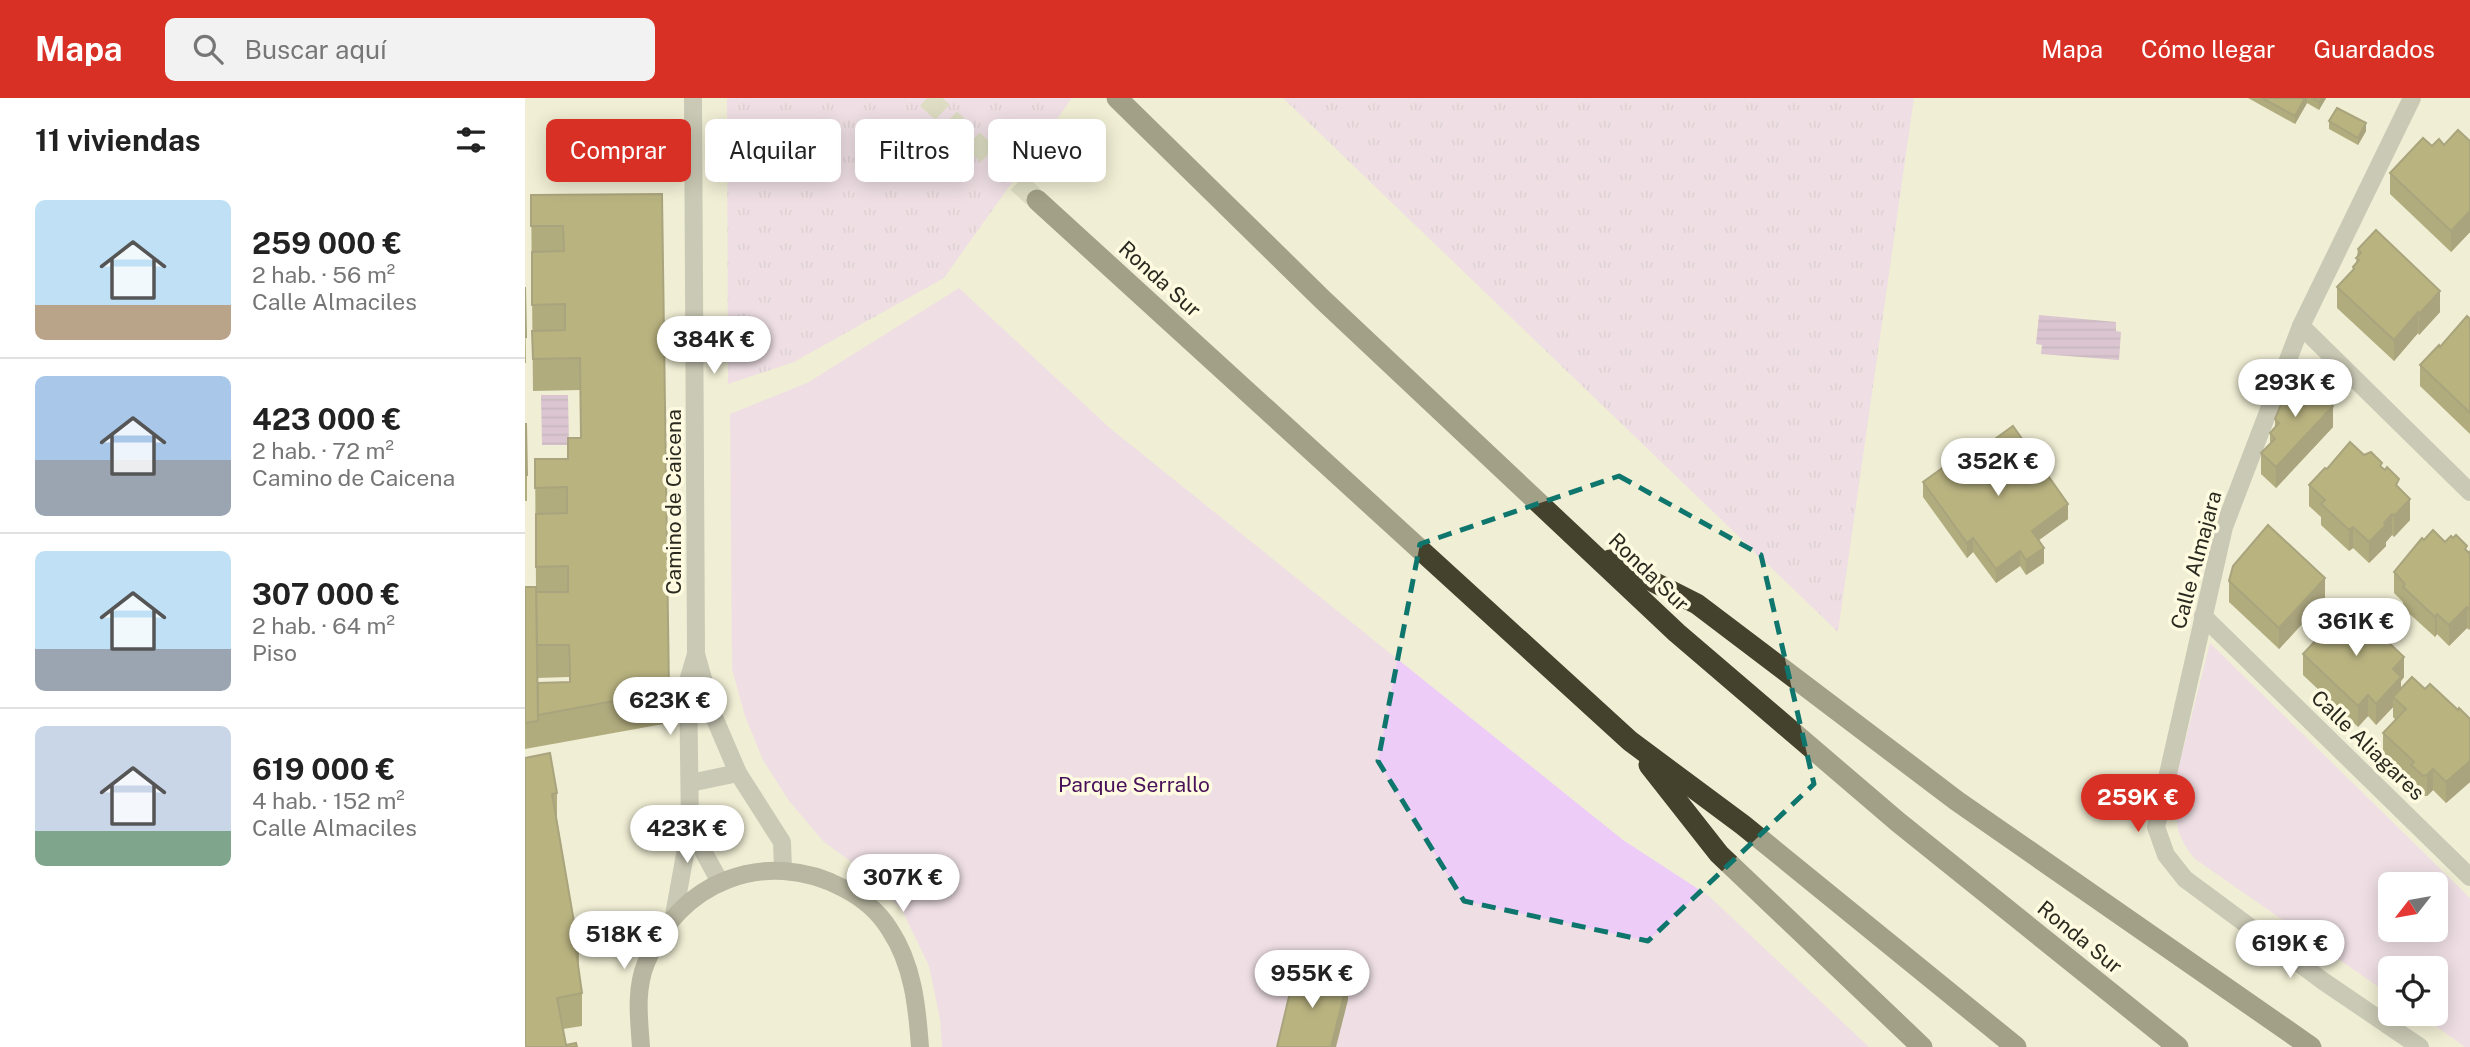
<!DOCTYPE html>
<html lang="es">
<meta charset="utf-8">
<style>
body{margin:0;font-family:"Public Sans",sans-serif;background:#f2f2f2;color:#222;height:100vh;display:flex;flex-direction:column;font-size:26px;white-space:nowrap}
*{box-sizing:border-box;margin:0}
p{font-size:23px;color:#767676}
.icon{flex:none;width:38px;height:38px;fill:none;stroke:currentColor;stroke-width:2;stroke-linecap:round;stroke-linejoin:round}
.map{position:relative;flex:1;overflow:hidden}
.side{display:flex;flex-direction:column;background:#fff;width:525px}
.side>*{flex:none}
.banner{position:absolute;left:21px;top:21px;width:665px;height:63px;display:flex;gap:14px}
.needle{width:46px;rotate:239deg}
.buttons{position:absolute;left:1853px;top:774px;display:grid;gap:14px}
.buttons a{display:grid;place-items:center;width:70px;height:70px;border-radius:10px;background:#fff;box-shadow:0 4px 18px #0003;font-size:35px}
.price{position:absolute;translate:-50% -60px;padding:0 16px;border-radius:24px;background:#fff;color:#222;font-size:23px;line-height:46px;filter:drop-shadow(0 2px 4px #0008)}
.price::after{content:'';position:absolute;left:50%;top:42px;width:21px;height:16px;margin-left:-10px;background:inherit;clip-path:polygon(0 0,100% 0,50% 100%)}
.price.selected{background:#d93025;color:#fff}
ul{padding:0;list-style:none}
li{display:flex;align-items:center;gap:21px;height:175px;padding:0 35px}
li+li{border-top:2px solid #e0e0e0}
li span{display:grid;place-items:center;flex:none;width:196px;height:140px;border-radius:10px;color:#555}
li>.icon{margin-inline-start:auto}
span .icon{width:84px;height:84px;fill:#fffc;stroke-width:1}
li b{font-size:30px}
h2{display:flex;justify-content:space-between;align-items:center;height:84px;padding:0 35px;font-size:30px}
.chip{padding:0 24px;border-radius:10px;background:#fff;box-shadow:0 4px 18px #0003;font-size:24px;line-height:63px}
.chip.selected{background:#d93025;color:#fff}
header{display:flex;align-items:center;gap:42px;box-sizing:border-box;height:98px;padding:0 35px;background:#d93025;color:#fff}
header strong{font-size:33px}
nav{display:flex;gap:38px;margin-inline-start:auto;font-size:24px}
.search{width:490px;height:63px;background:#f2f2f2;display:flex;align-items:center;gap:18px;box-sizing:border-box;padding:0 24px;border-radius:10px;color:#767676;font-size:26px}
main{display:flex;flex:1;min-height:0}
.map>svg:first-child{display:block}
</style>
<header>
<strong>Mapa</strong>
<div class="search"><svg class="icon" aria-label="search" viewBox="0 0 24 24"><circle cx="10" cy="10" r="6"/><path d="M15 15l6 6"/></svg>Buscar aquí</div>
<nav><a>Mapa</a><a>Cómo llegar</a><a>Guardados</a></nav>
</header>
<main>
<section class="side">
<h2>11 viviendas<svg class="icon" aria-label="filters" viewBox="0 0 24 24"><path d="M4 7h16M4 17h16"/><circle cx="9" cy="7" r="2"/><circle cx="15" cy="17" r="2"/></svg></h2>
<ul>
<li><span style="background:linear-gradient(#bfe0f5 75%,#b9a48a 0)"><svg class="icon" aria-label="home" viewBox="0 0 24 24"><path d="M3 11l9-7 9 7M6 9v11h12V9"/></svg></span><div><b>259 000 €</b><p>2 hab. · 56 m²</p><p>Calle Almaciles</p></div></li>
<li><span style="background:linear-gradient(#a9c7e8 60%,#9aa5b1 0)"><svg class="icon" aria-label="home" viewBox="0 0 24 24"><path d="M3 11l9-7 9 7M6 9v11h12V9"/></svg></span><div><b>423 000 €</b><p>2 hab. · 72 m²</p><p>Camino de Caicena</p></div></li>
<li><span style="background:linear-gradient(#bfe0f5 70%,#9aa5b1 0)"><svg class="icon" aria-label="home" viewBox="0 0 24 24"><path d="M3 11l9-7 9 7M6 9v11h12V9"/></svg></span><div><b>307 000 €</b><p>2 hab. · 64 m²</p><p>Piso</p></div></li>
<li><span style="background:linear-gradient(#c9d6e8 75%,#7fa58c 0)"><svg class="icon" aria-label="home" viewBox="0 0 24 24"><path d="M3 11l9-7 9 7M6 9v11h12V9"/></svg></span><div><b>619 000 €</b><p>4 hab. · 152 m²</p><p>Calle Almaciles</p></div></li>
</ul>
</section>
<div class="map">
<svg width="1945" height="949" viewBox="0 0 1945 949">
<defs>
<pattern id="grass-tufts" width="24" height="20" patternUnits="userSpaceOnUse" patternTransform="scale(1.75)"><rect width="24" height="20" fill="#edcdf8"/><path d="M3 7l-1-3M5 7V3M7 7l1-3M15 17l-1-3M17 17v-4M19 17l1-3" fill="none" stroke="#cbb0d4"/></pattern>
<pattern id="water-rules" width="6" height="5" patternUnits="userSpaceOnUse" patternTransform="scale(1.75)"><rect width="6" height="5" fill="#bf92ce"/><path d="M0 2.5h6" fill="none" stroke="#9b77a7"/></pattern>
</defs>
<rect width="100%" height="100%" fill="#f0eed4"/>
<g fill="url(#grass-tufts)">
<polygon points="202,0 547,0 419,180 269,264 203,286"/>
<polygon points="758,0 1389,0 1313,534"/>
</g>
<g fill="#edcdf8" fill-rule="evenodd">
<polygon points="434,190 586,331 1098,742 1184,798 1344,949 417,949 415,921 404,868 377,812 340,774 299,744 264,703 238,662 220,618 207,571 205,316 282,285"/>
<path d="M1685,545L1945,800V949H1940L1892,915H1911V870H1866L1865,897L1670,761C1654,741 1650,731 1652,705L1646,699ZM1866,786H1911V831H1866Z"/>
</g>
<g fill="url(#water-rules)">
<polygon points="1514,217 1591,224 1591,233 1596,234 1594,262 1516,256 1517,247 1511,246"/>
<polygon points="16,297 43,297 44,347 17,347"/>
</g>
<g fill="none" stroke-linecap="round" stroke-linejoin="round">
<polyline stroke="#c8c7b0" stroke-width="21" stroke-dasharray="21 10" stroke-linecap="butt" points="402,0 512,102"/>
<polyline stroke="#9c9b90" stroke-width="18" points="1776,228 1945,394"/>
<g stroke="#9c9b90" stroke-width="18">
<polyline points="1887,0 1776,228 1699,429 1631,729 1641,757 1660,781 1798,883 1895,949"/>
<polyline points="1678,518 1945,779"/>
</g>
<g stroke="#9c9b90" stroke-width="18">
<polyline points="168,0 171,556 189,619 213,675 257,744 258,772"/>
<polyline points="165,685 213,675"/>
<polyline points="165,729 195,784"/>
<polyline points="149,817 165,729 163,583 171,556"/>
</g>
<path stroke="#757464" stroke-width="18" d="M116,949C114,921 110,892 121,865C153,784 240,749 318,790C336,799 354,814 365,832C388,867 392,908 395,949"/>
<g stroke="#44412c" stroke-width="21">
<polyline points="592,0 798,202 1152,535 1373,724 1653,949"/>
<polyline points="512,102 1105,643 1218,727 1491,949"/>
<polyline points="1085,462 1172,506 1432,703 1786,949"/>
<polyline points="1124,667 1194,756 1397,949"/>
</g>
</g>
<g fill="#655c18" fill-rule="evenodd">
<polygon points="1723,0 1801,0 1794,12 1782,5 1770,26"/>
<polygon points="1804,23 1841,33 1833,47 1804,31"/>
<polygon points="1945,43 1945,134 1926,154 1865,96 1865,75 1907,48"/>
<path d="M137,96L144,625L0,651V489H11L10,361H43L56,340L55,292L8,293L6,97ZM44,579L45,584L13,617L12,580Z"/>
<polygon points="1833,151 1915,214 1894,237 1893,235 1869,263 1812,210 1812,189 1828,173 1828,169 1831,165"/>
<polygon points="0,189 1,265 0,265"/>
<polygon points="1945,221 1945,336 1895,288 1895,267"/>
<polygon points="1750,321 1808,329 1751,390 1736,376 1736,355 1745,347 1745,335 1750,329"/>
<polygon points="0,326 2,377 2,403 0,403"/>
<polygon points="1839,357 1857,370 1874,390 1885,422 1869,439 1867,437 1861,444 1861,448 1844,465 1828,450 1824,453 1796,427 1796,419 1784,408 1784,387 1802,371"/>
<polygon points="1434,367 1543,421 1514,442 1519,465 1501,477 1495,468 1471,485 1448,454 1442,460 1398,399 1398,384"/>
<polygon points="1899,442 1920,444 1944,455 1945,453 1945,530 1944,532 1942,530 1924,548 1912,536 1910,539 1878,510 1878,504 1869,495 1869,474"/>
<polygon points="1704,483 1800,501 1754,551 1704,504"/>
<polygon points="1778,556 1879,579 1876,583 1876,590 1900,591 1945,621 1945,684 1921,705 1908,692 1902,698 1898,698 1886,687 1886,681 1858,656 1858,635 1871,622 1868,619 1868,609 1851,627 1843,618 1833,629 1778,577"/>
<polygon points="0,660 32,695 32,721 54,853 54,872 57,895 57,928 38,931 41,947 0,949"/>
</g>
<g fill="#524b14">
<polygon points="1780,0 1782,0 1782,5 1770,26 1770,18"/>
<polygon points="1796,0 1801,0 1794,12 1794,4"/>
<polygon points="1841,25 1841,33 1833,47 1833,40"/>
<polygon points="1945,113 1945,134 1926,154 1926,133"/>
<polygon points="1915,193 1915,214 1894,237 1894,216"/>
<polygon points="1893,214 1893,235 1869,263 1869,242"/>
<polygon points="1808,308 1808,329 1751,390 1751,369"/>
<polygon points="1885,401 1885,422 1869,439 1869,418"/>
<polygon points="1543,406 1543,421 1507,447 1507,433"/>
<polygon points="1867,416 1867,437 1861,444 1861,448 1844,465 1844,444"/>
<polygon points="1828,429 1828,450 1824,453 1824,432"/>
<polygon points="1448,440 1448,454 1442,460 1442,445"/>
<polygon points="1519,450 1519,465 1501,477 1501,462"/>
<polygon points="1495,453 1495,468 1471,485 1471,471"/>
<polygon points="1800,480 1800,501 1754,551 1754,530"/>
<polygon points="1942,509 1942,530 1924,548 1924,527"/>
<polygon points="1945,509 1945,530 1944,532 1944,511"/>
<polygon points="1912,516 1912,536 1910,539 1910,519"/>
<polygon points="1879,559 1879,579 1876,583 1876,600 1868,599 1868,609 1851,627 1851,606 1868,571"/>
<polygon points="1843,597 1843,618 1833,629 1833,608"/>
<polygon points="1945,659 1945,684 1921,705 1921,684"/>
<polygon points="1908,671 1908,692 1902,698 1902,677"/>
<polygon points="823,881 823,902 811,949 806,949"/>
</g>
<g fill="#756b1c" stroke="#524b14" stroke-width="2">
<polygon points="1737,0 1780,0 1770,18"/>
<polygon points="1787,0 1796,0 1794,4"/>
<polygon points="1812,10 1841,25 1833,40 1804,23"/>
<polygon points="1933,32 1945,43 1945,113 1926,133 1865,75 1898,40 1907,48 1914,41 1919,47"/>
<polygon points="137,96 144,593 13,617 13,585 45,584 45,571 44,547 12,547 11,494 43,494 43,468 11,469 11,416 42,415 42,389 10,390 10,361 43,361 43,340 56,340 55,260 8,261 7,233 40,232 40,206 7,207 7,154 39,153 39,151 38,128 6,128 6,97"/>
<polygon points="1851,132 1915,193 1894,216 1893,214 1869,242 1812,189 1829,171 1828,169 1834,162 1831,160 1836,155 1833,151"/>
<polygon points="0,189 1,239 0,239"/>
<polygon points="1942,218 1945,221 1945,315 1895,267 1914,247 1915,249"/>
<polygon points="1769,275 1795,300 1797,298 1808,308 1751,369 1736,355 1750,341 1745,335 1754,325 1750,321"/>
<polygon points="0,326 1,326 2,377 0,377"/>
<polygon points="1488,328 1543,406 1507,433 1519,450 1501,462 1495,453 1471,471 1448,440 1442,445 1398,384 1430,361 1434,367"/>
<polygon points="1825,344 1839,357 1846,354 1857,365 1855,368 1860,372 1862,369 1874,381 1871,387 1885,401 1869,418 1867,416 1859,425 1861,427 1844,444 1828,429 1824,432 1796,406 1800,402 1784,387 1800,370 1802,371"/>
<polygon points="1743,427 1800,480 1754,530 1704,483 1708,468"/>
<polygon points="1908,432 1920,444 1926,438 1928,440 1931,437 1942,448 1940,451 1944,455 1945,453 1945,509 1944,511 1942,509 1924,527 1912,516 1910,519 1878,489 1880,486 1869,474 1897,440 1899,442"/>
<polygon points="0,489 11,489 13,623 0,625"/>
<polygon points="1824,507 1879,559 1868,571 1876,579 1851,606 1843,597 1833,608 1778,556"/>
<polygon points="1887,579 1900,591 1905,586 1933,612 1934,610 1945,621 1945,663 1921,684 1908,671 1902,677 1898,678 1886,667 1889,664 1886,661 1858,635 1881,611 1868,599"/>
<polygon points="25,655 32,695 27,696 54,853 51,853 57,895 32,900 41,947 51,945 52,949 0,949 0,660"/>
<polygon points="771,869 823,881 806,949 752,949"/>
</g>
<path d="M0 0H1945V949H0ZM1094,378L1236,457L1289,686L1123,843L939,803L853,663L895,446Z" fill="#f0eed4" fill-opacity=".55" fill-rule="evenodd"/>
<path fill="none" stroke="#0f766e" stroke-width="5" stroke-dasharray="14 9" stroke-linejoin="round" d="M1094,378L1236,457L1289,686L1123,843L939,803L853,663L895,446Z"/>
<g text-anchor="middle" dominant-baseline="central" stroke-width="7" stroke-linejoin="round" paint-order="stroke">
<g font-size="21" fill="#2a291f" stroke="#fefbe1">
<text transform="translate(635 181) rotate(42)">Ronda Sur</text>
<text transform="translate(148 404) rotate(-90)">Camino de Caicena</text>
<text transform="translate(1671 462) rotate(-75)">Calle Almajara</text>
<text transform="translate(1124 474) rotate(44)">Ronda Sur</text>
<text transform="translate(1843 647) rotate(44)">Calle Aliagares</text>
<text transform="translate(1555 839) rotate(39)">Ronda Sur</text>
</g>
<g font-size="21" fill="#491159" stroke="#fefbe1">
<text x="609" y="686">Parque Serrallo</text>
</g>
</g>
</svg>
<div class="buttons">
<a><svg class="needle" viewBox="-14 -14 28 28"><path d="M0-13l5 13h-10z" fill="#e53935"/><path d="M0 13l5-13h-10z" fill="#767676"/></svg></a>
<a><svg class="icon" aria-label="locate" viewBox="0 0 24 24"><circle cx="12" cy="12" r="6"/><path d="M12 2v4M12 18v4M2 12h4M18 12h4"/></svg></a>
</div>
<b class="price" style="left:189px;top:278px">384K €</b>
<b class="price" style="left:1770px;top:321px">293K €</b>
<b class="price" style="left:1473px;top:400px">352K €</b>
<b class="price" style="left:1831px;top:560px">361K €</b>
<b class="price" style="left:145px;top:639px">623K €</b>
<b class="price selected" style="left:1613px;top:736px">259K €</b>
<b class="price" style="left:162px;top:767px">423K €</b>
<b class="price" style="left:378px;top:816px">307K €</b>
<b class="price" style="left:99px;top:873px">518K €</b>
<b class="price" style="left:1765px;top:882px">619K €</b>
<b class="price" style="left:787px;top:912px">955K €</b>
<div class="banner">
<a class="chip selected">Comprar</a>
<a class="chip">Alquilar</a>
<a class="chip">Filtros</a>
<a class="chip">Nuevo</a>
</div>
</div>
</main>
